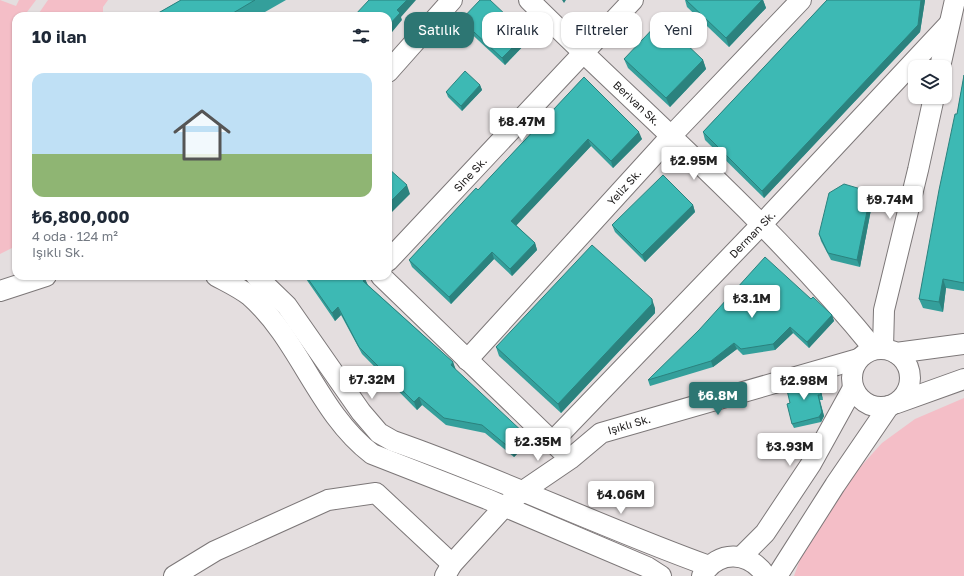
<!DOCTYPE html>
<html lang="tr">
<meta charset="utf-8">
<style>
body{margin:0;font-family:"Golos Text",sans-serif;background:#f2f2f3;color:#1f2937;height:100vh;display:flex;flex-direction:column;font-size:15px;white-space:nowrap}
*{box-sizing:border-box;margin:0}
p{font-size:13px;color:#747a83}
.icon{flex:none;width:22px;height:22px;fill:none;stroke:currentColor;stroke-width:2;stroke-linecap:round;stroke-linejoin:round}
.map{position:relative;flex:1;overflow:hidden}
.panel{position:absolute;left:12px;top:12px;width:380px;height:268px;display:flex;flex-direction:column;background:#fff;border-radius:12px;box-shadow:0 1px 3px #0004}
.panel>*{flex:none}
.top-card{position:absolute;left:404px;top:12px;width:380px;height:36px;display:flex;gap:8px}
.tools{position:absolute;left:908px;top:60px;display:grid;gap:8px}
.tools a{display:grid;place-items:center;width:44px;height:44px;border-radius:8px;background:#fff;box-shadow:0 1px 3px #0004;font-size:20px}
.price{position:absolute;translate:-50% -34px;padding:0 9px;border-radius:4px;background:#fff;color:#222;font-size:13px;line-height:26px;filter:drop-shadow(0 1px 2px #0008)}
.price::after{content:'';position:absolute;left:50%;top:24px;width:12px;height:9px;margin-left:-6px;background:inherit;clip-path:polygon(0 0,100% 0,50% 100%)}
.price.on{background:#2d7673;color:#fff}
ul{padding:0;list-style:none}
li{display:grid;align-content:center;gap:8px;height:212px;padding:0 20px}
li+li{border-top:1px solid #e0e1e3}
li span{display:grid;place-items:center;height:124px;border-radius:12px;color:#555}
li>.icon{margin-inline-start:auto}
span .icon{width:72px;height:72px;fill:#fffc;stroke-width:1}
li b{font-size:17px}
h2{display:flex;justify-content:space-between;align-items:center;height:48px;padding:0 20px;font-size:17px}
.chip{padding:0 14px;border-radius:12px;background:#fff;box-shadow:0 1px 3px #0004;font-size:14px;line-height:36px}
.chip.on{background:#2d7673;color:#fff}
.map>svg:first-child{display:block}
</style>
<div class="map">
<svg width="964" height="576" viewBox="0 0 964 576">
<rect width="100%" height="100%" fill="#e4dedf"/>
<g fill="#f4bec7">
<polygon points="0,0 16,6 19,0 36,0 24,16 16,16 16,246 0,254"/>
<polygon points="48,0 108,0 103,7 103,16 37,16"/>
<polygon points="964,398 964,576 794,576 808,537 833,497 882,443 915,419"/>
</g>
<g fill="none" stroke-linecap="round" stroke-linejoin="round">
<g stroke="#7c7778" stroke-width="22">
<g id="minor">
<path d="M529,0C645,115 771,222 874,349"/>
<polyline points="940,67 955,0"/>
<polyline points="388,72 452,0"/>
<polyline points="388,261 633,0"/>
<path d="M216,276C227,282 240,288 250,296C300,340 318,413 372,454L487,499L647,567L661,576"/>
<path d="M256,276L287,306L361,412L379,433L393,441C500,478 603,528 709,566"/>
<polyline points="381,276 561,450"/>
<polyline points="0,291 46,276"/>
<polyline points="883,348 884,310 918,170 934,97"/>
<circle cx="881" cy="378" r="29"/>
<polyline points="896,353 964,344"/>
<polyline points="467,360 672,135 801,0"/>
<polyline points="897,403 964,379"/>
<polyline points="552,442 761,225 949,24"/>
<polyline points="741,557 765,533 811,464 853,388"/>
<polyline points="174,576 215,551 328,500 376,493 452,564"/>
<polyline points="445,576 452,564 504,507 523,491 570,459 601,433 858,359"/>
<path d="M702,576C718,549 749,551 766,576"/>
<polyline points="777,576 835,485 889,406"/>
</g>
</g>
<use href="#minor" stroke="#fff" stroke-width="20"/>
</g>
<g fill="#349f9b">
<polygon points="181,0 286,0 258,16 153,16"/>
<polygon points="685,0 763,0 766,8 729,47 687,7"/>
<polygon points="827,0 925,0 920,32 764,198 705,140 703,132"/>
<polygon points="461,20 528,41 505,65 464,27"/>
<polygon points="624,59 703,60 706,69 670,107 628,68"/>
<polygon points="964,75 964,291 946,288 943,312 923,308 919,299 957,114"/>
<polygon points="584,77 642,139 613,168 591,146 516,225 535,243 537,250 512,276 494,259 451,304 412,267 409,260 478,190"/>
<polygon points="480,85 482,90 462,111 448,97 446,92"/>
<polygon points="873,199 860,267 831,260 821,241 819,234"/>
<polygon points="693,205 695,212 645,262 615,232 612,225"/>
<polygon points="304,276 362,276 365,279 368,285 453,362 455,369 529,442 514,457 485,433 446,425 422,405 417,410 362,354 341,315 335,321"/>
<polygon points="811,299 832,315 834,321 809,348 793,333 775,350 743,355 737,349 713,367 650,386 648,380"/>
<polygon points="655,308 655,313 561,413 499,356 496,347"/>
<polygon points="819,382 823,400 820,400 824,416 821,422 794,428 792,424 790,403"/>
</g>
<g fill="#2b827e">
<polygon points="407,0 416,0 401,17 402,20 388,37 388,26 397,10"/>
<polygon points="562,0 566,0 564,3"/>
<polygon points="762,0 763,0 766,8 729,47 726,38"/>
<polygon points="921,0 925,0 920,32 764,198 762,191"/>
<polygon points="526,34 528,41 505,65 502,58"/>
<polygon points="703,60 706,69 670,107 666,98"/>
<polygon points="480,85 482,90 462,111 461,106"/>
<polygon points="639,132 642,139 613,168 611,161"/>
<polygon points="588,139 591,146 514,228 511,221"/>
<polygon points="407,185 410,194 388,216 388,204"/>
<polygon points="871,192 873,199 860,267 857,260"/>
<polygon points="693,205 695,212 645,262 642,255"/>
<polygon points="535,243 537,250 512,276 510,269"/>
<polygon points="492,252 494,259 451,304 449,297"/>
<polygon points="365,279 368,286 363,281"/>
<polygon points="943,279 946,288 943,312 939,302"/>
<polygon points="652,299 655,308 655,313 561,413 558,404"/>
<polygon points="338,307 341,315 335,321 332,313"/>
<polygon points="832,315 834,321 809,348 807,342"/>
<polygon points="790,327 793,333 775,350 773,344"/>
<polygon points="734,343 737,349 713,367 711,361"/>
<polygon points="453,362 456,370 451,365"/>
<polygon points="817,377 819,382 823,400 821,395"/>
<polygon points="818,395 824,416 821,422 819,417"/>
<polygon points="419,397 422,405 417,410 414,402"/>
<polygon points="526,435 529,442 514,457 511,449"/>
</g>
<g fill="#3db9b4" stroke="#2b827e">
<polygon points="181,0 255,0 228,16 153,16"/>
<polygon points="369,0 407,0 397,10 400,13 388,26 388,16 354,16"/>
<polygon points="480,0 490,0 526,34 502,58 461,20"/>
<polygon points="686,0 762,0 726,38"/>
<polygon points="827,0 921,0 918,25 762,191 703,132"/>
<polygon points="661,20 703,60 666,98 624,59"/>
<polygon points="465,71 480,85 461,106 446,92"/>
<polygon points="964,75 964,283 943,279 939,302 919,299 939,190 955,114 957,114"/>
<polygon points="584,77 639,132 611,161 588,139 511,221 535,243 510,269 492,252 449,297 409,260 476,188 478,190"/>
<polygon points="388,168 407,185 388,204"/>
<polygon points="663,175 693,205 642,255 612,225"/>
<polygon points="844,184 871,192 857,260 828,253 819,234 829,193"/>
<polygon points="592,245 652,299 652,304 558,404 496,347"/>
<polygon points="765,257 811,299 813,297 832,315 807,342 790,327 773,344 741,349 734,343 711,361 648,380 699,330"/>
<polygon points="306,276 362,276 365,279 363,281 453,362 451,365 526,435 511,449 482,425 444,418 419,397 414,402 359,347 338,307 332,313"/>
<polygon points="817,377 821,395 818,395 822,412 819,417 792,424 787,404 790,403 786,386"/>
</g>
<g text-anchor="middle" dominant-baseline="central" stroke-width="4" stroke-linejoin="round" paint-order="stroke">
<g font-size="11" fill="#222020" stroke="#fff">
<text transform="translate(637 103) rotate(43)">Berivan Sk.</text>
<text transform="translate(470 174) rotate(-47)">Sine Sk.</text>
<text transform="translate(624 187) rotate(-48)">Yeliz Sk.</text>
<text transform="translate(752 234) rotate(-46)">Derman Sk.</text>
<text transform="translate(629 424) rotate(-16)">Işıklı Sk.</text>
</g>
</g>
</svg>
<div class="tools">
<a><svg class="icon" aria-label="layers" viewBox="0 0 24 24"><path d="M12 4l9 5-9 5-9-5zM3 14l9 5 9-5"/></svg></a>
</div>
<b class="price" style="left:522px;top:142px">₺8.47M</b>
<b class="price" style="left:694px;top:181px">₺2.95M</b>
<b class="price" style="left:890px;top:220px">₺9.74M</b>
<b class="price" style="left:752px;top:319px">₺3.1M</b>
<b class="price" style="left:372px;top:400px">₺7.32M</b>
<b class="price" style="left:804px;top:401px">₺2.98M</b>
<b class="price on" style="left:718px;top:416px">₺6.8M</b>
<b class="price" style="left:538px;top:462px">₺2.35M</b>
<b class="price" style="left:790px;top:467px">₺3.93M</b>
<b class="price" style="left:621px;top:515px">₺4.06M</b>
<div class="top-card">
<a class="chip on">Satılık</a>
<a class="chip">Kiralık</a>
<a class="chip">Filtreler</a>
<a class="chip">Yeni</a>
</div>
<section class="panel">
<h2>10 ilan<svg class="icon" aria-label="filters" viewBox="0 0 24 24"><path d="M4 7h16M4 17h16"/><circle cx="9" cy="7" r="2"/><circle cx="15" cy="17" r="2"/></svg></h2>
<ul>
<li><span style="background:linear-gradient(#bfe0f5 65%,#8fb573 0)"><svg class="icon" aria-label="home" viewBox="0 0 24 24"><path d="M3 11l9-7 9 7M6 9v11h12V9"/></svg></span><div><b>₺6,800,000</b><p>4 oda · 124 m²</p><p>Işıklı Sk.</p></div></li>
</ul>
</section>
</div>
